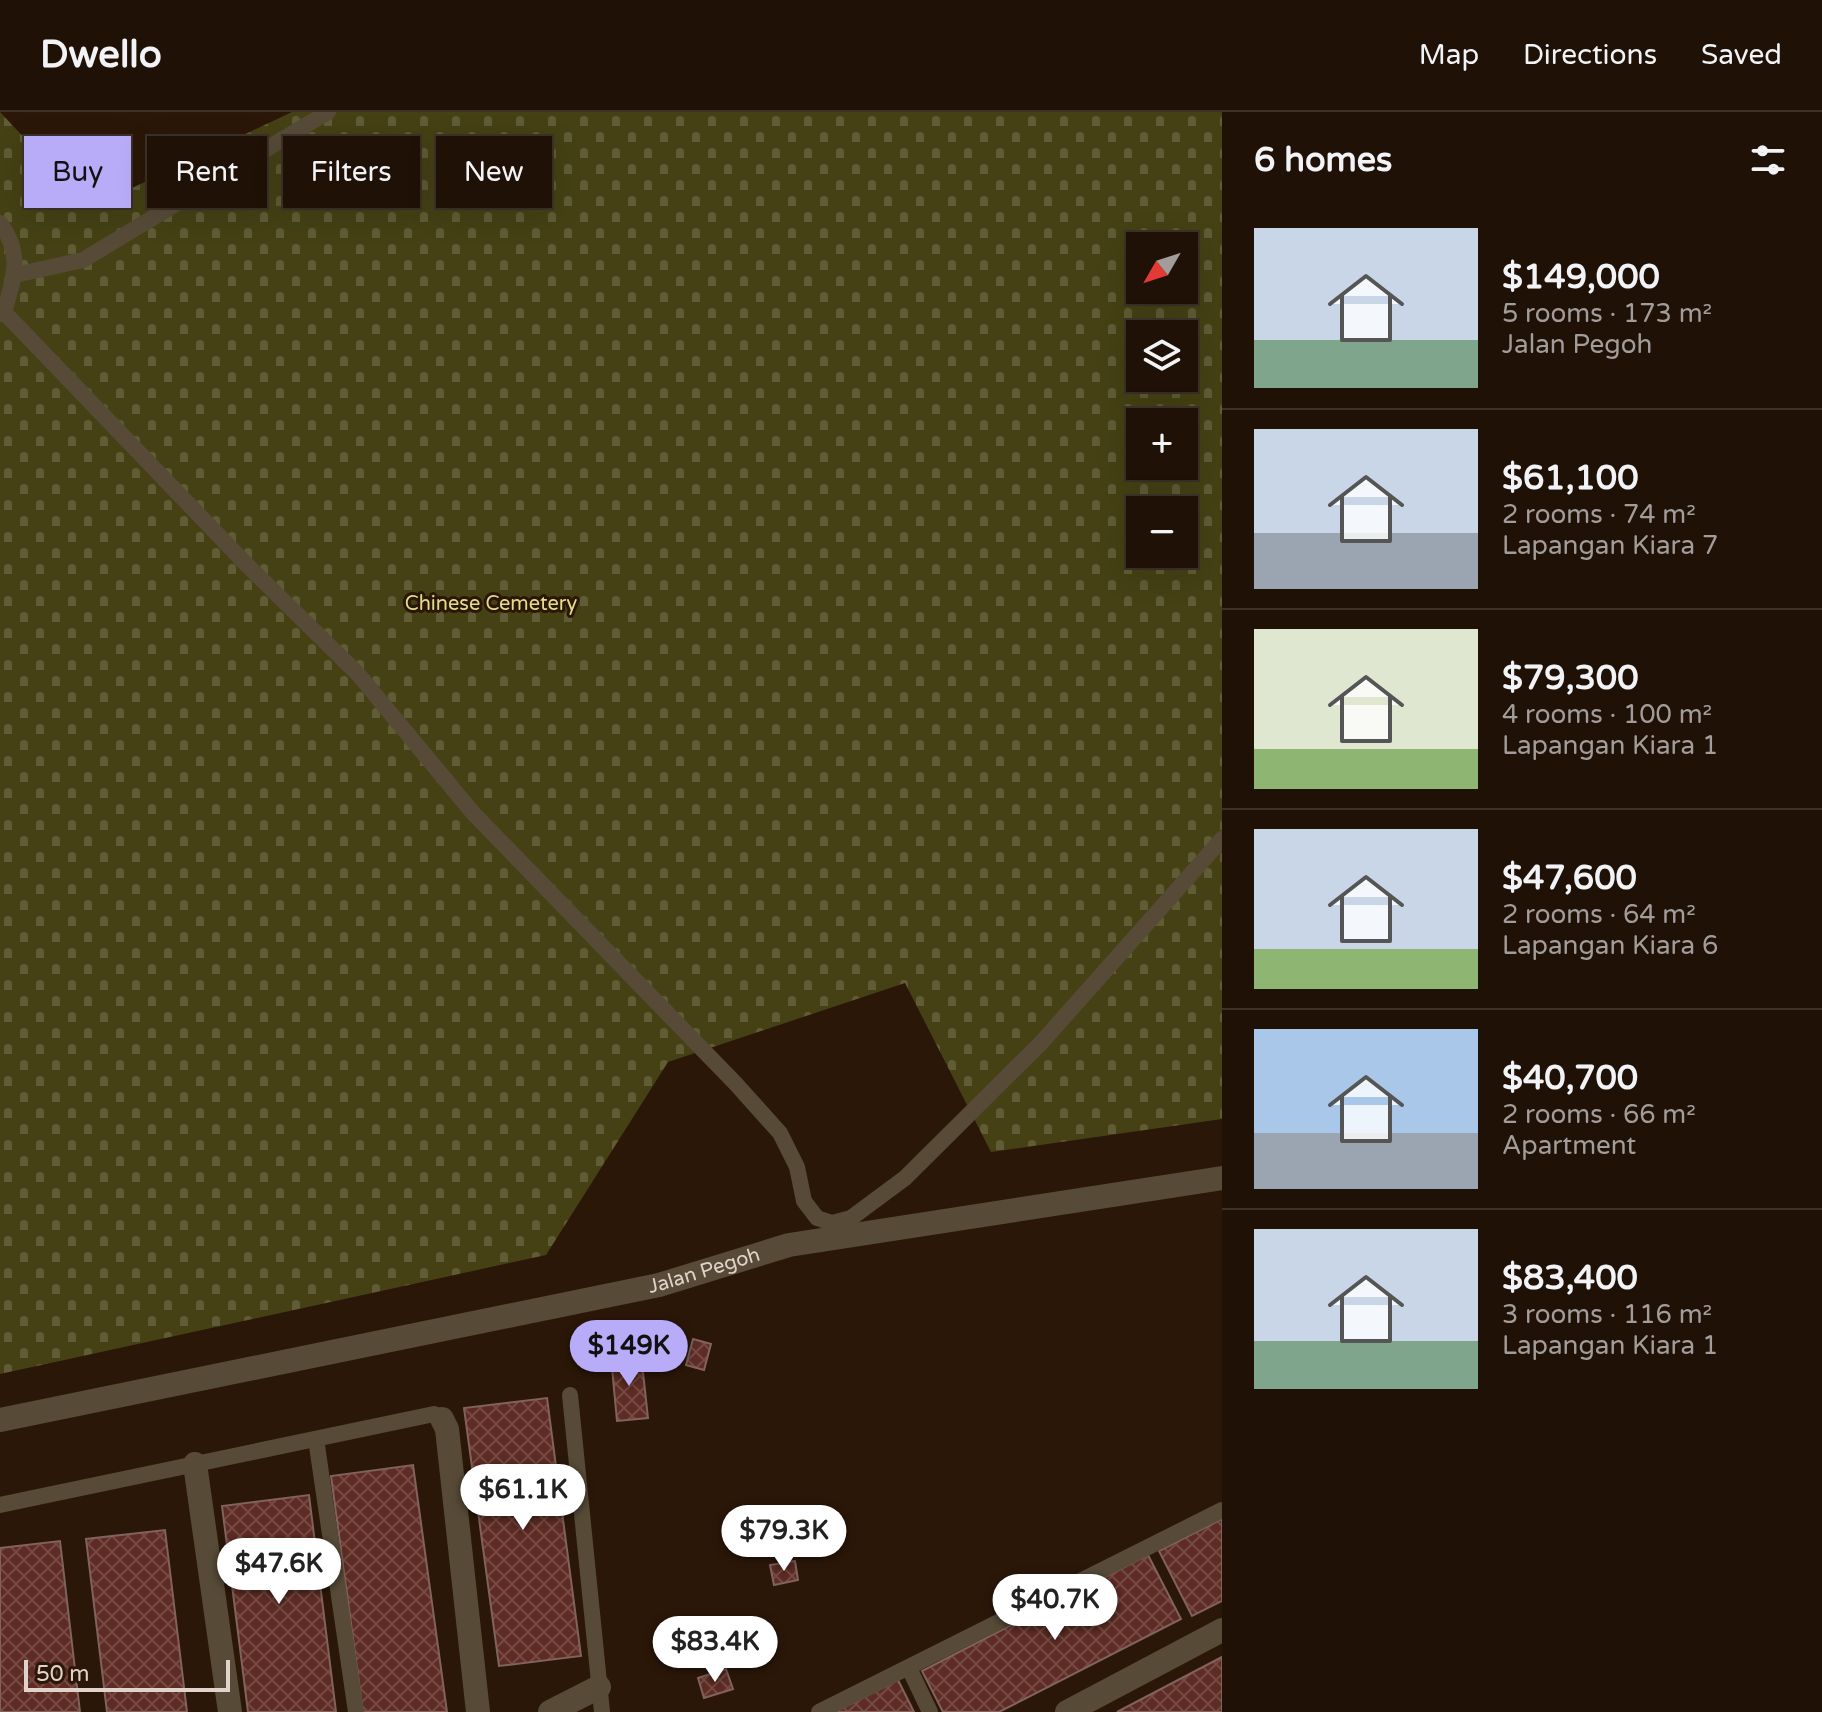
<!DOCTYPE html>
<meta charset="utf-8">
<style>
body{margin:0;font-family:"Varela Round",sans-serif;background:#281a10;color:#f1f3f6;height:100vh;display:flex;flex-direction:column;font-size:30px;white-space:nowrap}
*{box-sizing:border-box;margin:0}
p{font-size:26px;color:#a29d9b}
.icon{flex:none;width:44px;height:44px;fill:none;stroke:currentColor;stroke-width:2;stroke-linecap:round;stroke-linejoin:round}
.map{position:relative;flex:1;overflow:hidden}
.side{display:flex;flex-direction:column;background:#201106;width:600px}
.side>*{flex:none}
.top-card{position:absolute;left:24px;top:24px;width:760px;height:72px;display:flex;gap:16px}
.needle{width:52px;rotate:231deg}
.buttons{position:absolute;left:1126px;top:120px;display:grid;gap:16px}
.buttons a{display:grid;place-items:center;width:72px;height:72px;border-radius:0px;background:#201106;box-shadow:0 8px 32px #0002,0 0 0 2px #3d3128;font-size:40px}
.scale{position:absolute;left:24px;bottom:20px;width:206px;box-sizing:border-box;padding-left:8px;border:4px solid #e1d3c9;border-top:0;font-size:22px;line-height:28px;white-space:nowrap;color:#e1d3c9;-webkit-text-stroke:6px #2b1708;paint-order:stroke}
.price{position:absolute;translate:-50% -68px;padding:0 18px;border-radius:28px;background:#fff;color:#222;font-size:26px;line-height:52px;filter:drop-shadow(0 2px 4px #0008)}
.price::after{content:'';position:absolute;left:50%;top:48px;width:24px;height:18px;margin-left:-12px;background:inherit;clip-path:polygon(0 0,100% 0,50% 100%)}
.price.current{background:#b8abf7;color:#111}
ul{padding:0;list-style:none}
li{display:flex;align-items:center;gap:24px;height:200px;padding:0 32px}
li+li{border-top:2px solid #3d3128}
li span{display:grid;place-items:center;flex:none;width:224px;height:160px;border-radius:0px;color:#555}
li>.icon{margin-inline-start:auto}
span .icon{width:96px;height:96px;fill:#fffc;stroke-width:1}
li b{font-size:34px}
h2{display:flex;justify-content:space-between;align-items:center;height:96px;padding:0 32px;font-size:34px}
.tag{padding:0 28px;border-radius:0px;background:#201106;box-shadow:0 8px 32px #0002,0 0 0 2px #3d3128;font-size:28px;line-height:72px}
.tag.current{background:#b8abf7;color:#111}
header{display:flex;align-items:center;gap:48px;box-sizing:border-box;height:112px;padding:0 40px;background:#201106;border-bottom:2px solid #3d3128}
header strong{font-size:38px}
nav{display:flex;gap:44px;margin-inline-start:auto;font-size:28px}
main{display:flex;flex:1;min-height:0}
.map>svg:first-child{display:block}
</style>
<header>
<strong>Dwello</strong>
<nav><a>Map</a><a>Directions</a><a>Saved</a></nav>
</header>
<main>
<div class="map">
<svg width="1222" height="1600" viewBox="0 0 1222 1600">
<defs>
<pattern id="cemetery-stones" width="16" height="16" patternUnits="userSpaceOnUse" patternTransform="scale(2)"><rect width="16" height="16" fill="#454115"/><path d="M2 7V4a2 2 0 0 1 4 0v3zM10 15v-3a2 2 0 0 1 4 0v3z" fill="#605c36"/></pattern>
<pattern id="building-cross-hatch" width="8" height="8" patternUnits="userSpaceOnUse" patternTransform="scale(2)"><rect width="8" height="8" fill="#5e2c24"/><path d="M0 0l8 8M0 8l8-8" fill="none" stroke="#754a42"/></pattern>
</defs>
<rect width="100%" height="100%" fill="#2b1708"/>
<path fill="url(#cemetery-stones)" fill-rule="evenodd" d="M0,0L90,96L292,0H1222V1007L991,1040L905,871L668,950L546,1143L0,1262ZM1140,134H1184V178H1140ZM1140,222H1184V266H1140ZM1140,310H1184V354H1140ZM1140,398H1184V442H1140Z"/>
<g fill="url(#building-cross-hatch)" stroke="#81625d" stroke-width="2">
<polygon points="693,1227 711,1232 704,1258 686,1253"/>
<polygon points="641,1242 648,1306 617,1309 611,1245"/>
<polygon points="547,1286 581,1544 499,1554 464,1296"/>
<polygon points="413,1353 447,1600 363,1600 331,1364"/>
<polygon points="309,1383 336,1600 248,1600 222,1394"/>
<polygon points="1222,1407 1222,1489 1192,1504 1159,1439"/>
<polygon points="165,1418 187,1600 107,1600 86,1427"/>
<polygon points="60,1429 80,1600 0,1600 0,1436"/>
<polygon points="1148,1443 1181,1507 999,1600 943,1600 922,1559"/>
<polygon points="795,1449 798,1468 774,1473 770,1453"/>
<polygon points="1222,1545 1222,1600 1117,1600"/>
<polygon points="726,1557 733,1577 704,1586 698,1566"/>
<polygon points="898,1568 914,1600 835,1600"/>
</g>
<g fill="none" stroke-linecap="round" stroke-linejoin="round">
<g stroke="#574b38" stroke-width="16">
<path d="M0,111C23,142 14,166 4,200L0,202"/>
<polyline points="15,163 83,148 328,0"/>
<polyline points="4,200 246,452 358,562 473,701 736,972 780,1021 797,1055 804,1089 817,1106 832,1111 851,1106 905,1066 1041,931 1222,727"/>
<polyline points="570,1283 602,1600"/>
<polyline points="316,1327 356,1600"/>
<polyline points="0,1393 434,1302 442,1307"/>
<polyline points="909,1556 930,1600"/>
<polyline points="819,1600 1222,1398"/>
</g>
<g stroke="#574b38" stroke-width="24">
<polyline points="442,1307 447,1317 478,1600"/>
<path id="s1" d="M0,1308L659,1173L789,1133L1222,1066"/>
<polyline points="195,1352 230,1600"/>
<polyline points="550,1600 599,1575"/>
<polyline points="1067,1600 1222,1518"/>
</g>
</g>
<g text-anchor="middle" dominant-baseline="central" stroke-width="6" stroke-linejoin="round" paint-order="stroke">
<g font-size="20" fill="#e3dc88" stroke="#2b1708">
<text x="491" y="492">Chinese Cemetery</text>
</g>
<g font-size="20" fill="#e1d3c9" stroke="#2b1708">
<text stroke="none"><textPath href="#s1" startOffset="720">Jalan Pegoh</textPath></text>
</g>
</g>
</svg>
<div class="buttons">
<a><svg class="needle" viewBox="-14 -14 28 28"><path d="M0-13l5 13h-10z" fill="#e53935"/><path d="M0 13l5-13h-10z" fill="#a29d9b"/></svg></a>
<a><svg class="icon" aria-label="layers" viewBox="0 0 24 24"><path d="M12 4l9 5-9 5-9-5zM3 14l9 5 9-5"/></svg></a>
<a>+</a>
<a>−</a>
</div>
<div class="scale">50 m</div>
<b class="price current" style="left:629px;top:1276px">$149K</b>
<b class="price" style="left:523px;top:1420px">$61.1K</b>
<b class="price" style="left:784px;top:1461px">$79.3K</b>
<b class="price" style="left:279px;top:1494px">$47.6K</b>
<b class="price" style="left:1055px;top:1530px">$40.7K</b>
<b class="price" style="left:715px;top:1572px">$83.4K</b>
<div class="top-card">
<a class="tag current">Buy</a>
<a class="tag">Rent</a>
<a class="tag">Filters</a>
<a class="tag">New</a>
</div>
</div>
<section class="side">
<h2>6 homes<svg class="icon" aria-label="filters" viewBox="0 0 24 24"><path d="M4 7h16M4 17h16"/><circle cx="9" cy="7" r="2"/><circle cx="15" cy="17" r="2"/></svg></h2>
<ul>
<li><span style="background:linear-gradient(#c9d6e8 70%,#7fa58c 0)"><svg class="icon" aria-label="home" viewBox="0 0 24 24"><path d="M3 11l9-7 9 7M6 9v11h12V9"/></svg></span><div><b>$149,000</b><p>5 rooms · 173 m²</p><p>Jalan Pegoh</p></div></li>
<li><span style="background:linear-gradient(#c9d6e8 65%,#9aa5b1 0)"><svg class="icon" aria-label="home" viewBox="0 0 24 24"><path d="M3 11l9-7 9 7M6 9v11h12V9"/></svg></span><div><b>$61,100</b><p>2 rooms · 74 m²</p><p>Lapangan Kiara 7</p></div></li>
<li><span style="background:linear-gradient(#dfe7d0 75%,#8fb573 0)"><svg class="icon" aria-label="home" viewBox="0 0 24 24"><path d="M3 11l9-7 9 7M6 9v11h12V9"/></svg></span><div><b>$79,300</b><p>4 rooms · 100 m²</p><p>Lapangan Kiara 1</p></div></li>
<li><span style="background:linear-gradient(#c9d6e8 75%,#8fb573 0)"><svg class="icon" aria-label="home" viewBox="0 0 24 24"><path d="M3 11l9-7 9 7M6 9v11h12V9"/></svg></span><div><b>$47,600</b><p>2 rooms · 64 m²</p><p>Lapangan Kiara 6</p></div></li>
<li><span style="background:linear-gradient(#a9c7e8 65%,#9aa5b1 0)"><svg class="icon" aria-label="home" viewBox="0 0 24 24"><path d="M3 11l9-7 9 7M6 9v11h12V9"/></svg></span><div><b>$40,700</b><p>2 rooms · 66 m²</p><p>Apartment</p></div></li>
<li><span style="background:linear-gradient(#c9d6e8 70%,#7fa58c 0)"><svg class="icon" aria-label="home" viewBox="0 0 24 24"><path d="M3 11l9-7 9 7M6 9v11h12V9"/></svg></span><div><b>$83,400</b><p>3 rooms · 116 m²</p><p>Lapangan Kiara 1</p></div></li>
</ul>
</section>
</main>
